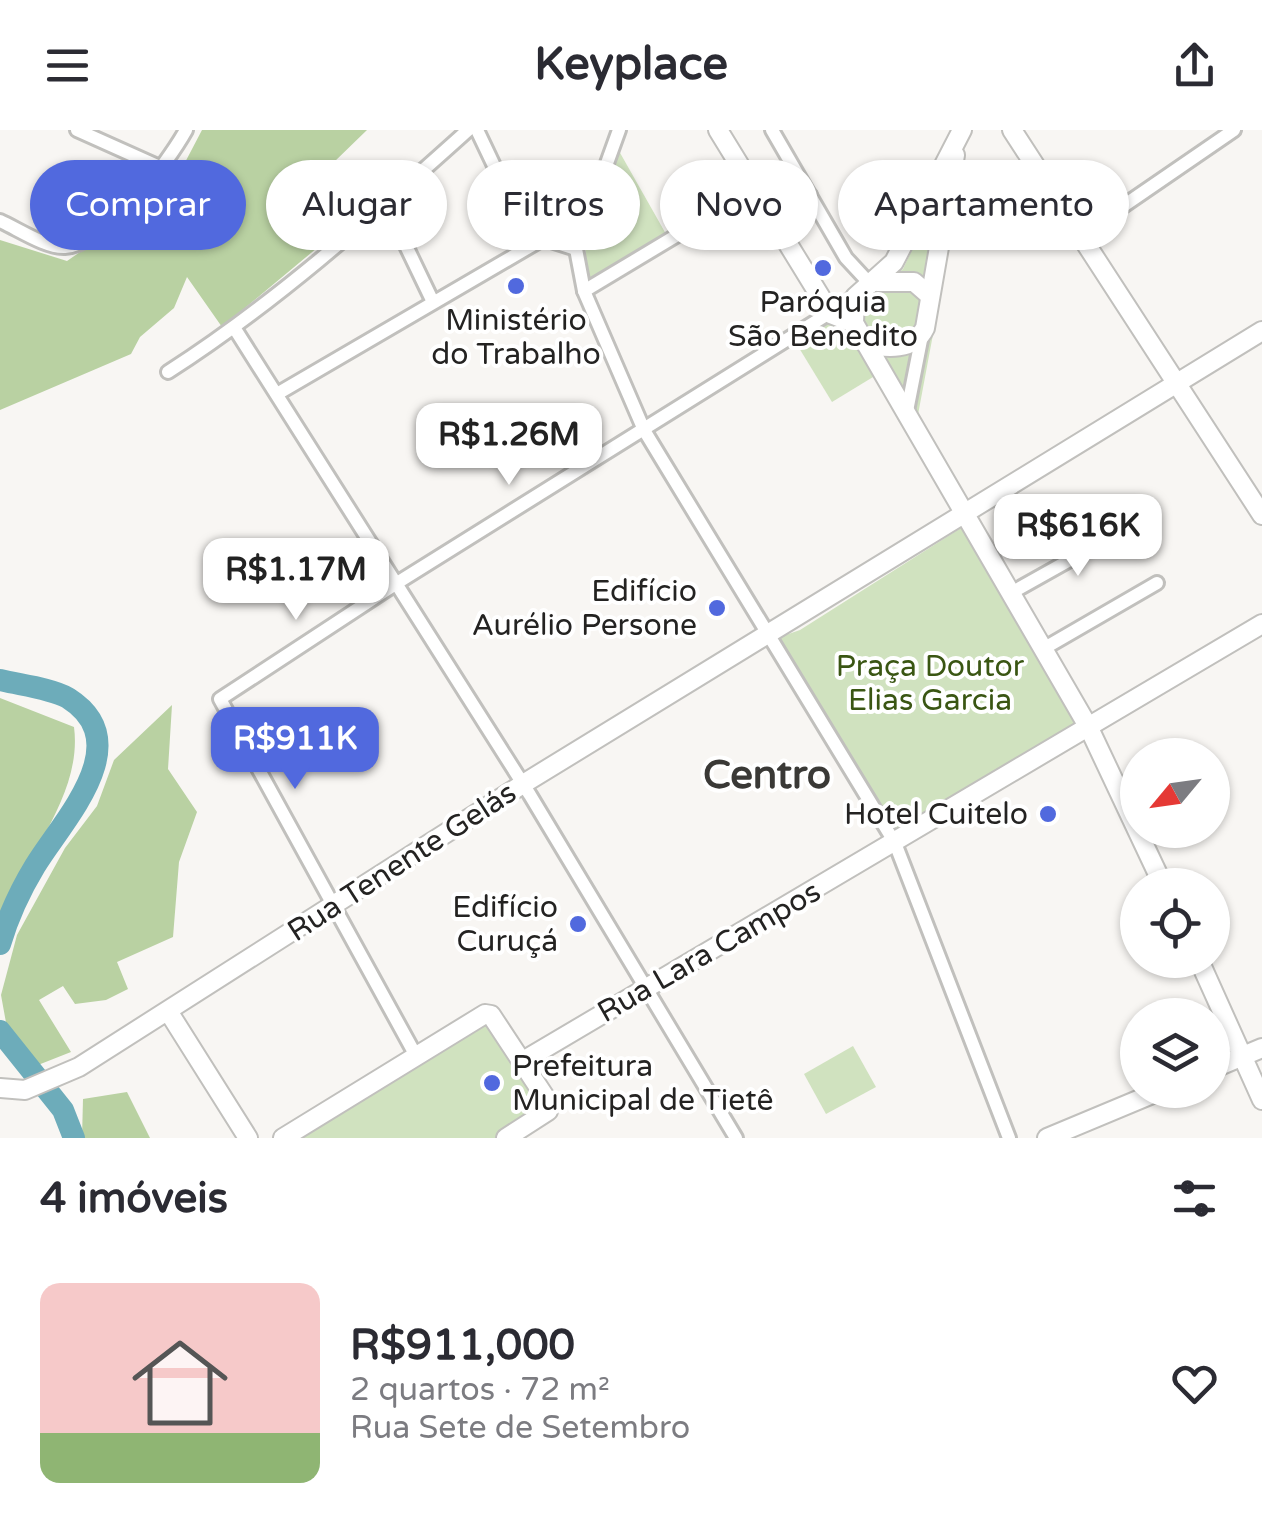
<!DOCTYPE html>
<html lang="pt">
<meta charset="utf-8">
<style>
body{margin:0;font-family:"Varela Round",sans-serif;background:#f7f7f7;color:#2b2b33;height:100vh;display:flex;flex-direction:column;font-size:38px;white-space:nowrap}
*{box-sizing:border-box;margin:0}
p{font-size:32px;color:#7c7c81}
.icon{flex:none;width:55px;height:55px;fill:none;stroke:currentColor;stroke-width:2;stroke-linecap:round;stroke-linejoin:round}
.map{position:relative;height:1008px;overflow:hidden}
.panel{display:flex;flex-direction:column;background:#fff;flex:1}
.panel>*{flex:none}
.banner{position:absolute;left:30px;top:30px;width:1202px;height:90px;display:flex;gap:20px}
.needle{width:65px;rotate:241deg}
.buttons{position:absolute;left:1120px;top:608px;display:grid;gap:20px}
.buttons a{display:grid;place-items:center;width:110px;height:110px;border-radius:50%;background:#fff;box-shadow:0 2px 8px #0004;font-size:50px}
.price{position:absolute;translate:-50% -85px;padding:0 22px;border-radius:20px;background:#fff;color:#222;font-size:32px;line-height:65px;filter:drop-shadow(0 2px 5px #0008)}
.price::after{content:'';position:absolute;left:50%;top:60px;width:30px;height:22px;margin-left:-15px;background:inherit;clip-path:polygon(0 0,100% 0,50% 100%)}
.price.on{background:#5169de;color:#fff}
ul{padding:0;list-style:none}
li{display:flex;align-items:center;gap:30px;height:250px;padding:0 40px}
li+li{border-top:2px solid #e1e1e2}
li span{display:grid;place-items:center;flex:none;width:280px;height:200px;border-radius:20px;color:#555}
li>.icon{margin-inline-start:auto}
span .icon{width:120px;height:120px;fill:#fffc;stroke-width:1}
li b{font-size:42px}
h2{display:flex;justify-content:space-between;align-items:center;height:120px;padding:0 40px;font-size:42px}
.chip{padding:0 35px;border-radius:45px;background:#fff;box-shadow:0 2px 8px #0004;font-size:35px;line-height:90px}
.chip.on{background:#5169de;color:#fff}
header{display:flex;justify-content:space-between;align-items:center;height:130px;padding:0 40px;background:#fff;font-size:45px;font-weight:700}
.map>svg:first-child{display:block}
</style>
<header><svg class="icon" aria-label="menu" viewBox="0 0 24 24"><path d="M4 6h16M4 12h16M4 18h16"/></svg>Keyplace<svg class="icon" aria-label="share" viewBox="0 0 24 24"><path d="M12 15V3M7 8l5-5 5 5M5 13v7h14v-7"/></svg></header>
<div class="map">
<svg width="1262" height="1008" viewBox="0 0 1262 1008">
<rect width="100%" height="100%" fill="#f8f6f3"/>
<g fill="#d0e2bf">
<path d="M619,21L666,104L588,150C576,110 605,59 619,21Z"/>
<polygon points="940,60 919,179 937,183 917,290 861,189 861,172 903,139"/>
<polygon points="831,192 850,198 878,244 832,272 796,213"/>
<polygon points="964,396 1079,595 911,694 899,705 777,508 800,500"/>
<polygon points="486,885 546,980 502,1008 286,1008"/>
<polygon points="853,916 876,957 826,984 804,944"/>
</g>
<g fill="#b9d1a2">
<polygon points="202,0 367,0 297,68 329,108 222,197 187,147 174,178 140,207 131,224 0,280 0,110 67,131 134,85 180,42"/>
<path d="M0,568L74,597C83,665 24,728 0,789Z"/>
<polygon points="172,575 168,639 197,682 179,732 173,807 117,832 128,859 106,870 75,874 63,856 39,870 71,922 38,935 7,898 1,865 17,805 65,718 97,676 114,630"/>
<polygon points="127,962 150,1008 82,1008 83,969"/>
</g>
<g fill="none" stroke-linecap="round" stroke-linejoin="round">
<g stroke="#6dacba" stroke-width="22">
<path d="M0,550C20,555 50,558 68,568C139,613 63,690 35,736C21,759 8,787 0,814"/>
<polyline points="0,901 63,980 74,1008"/>
</g>
<g stroke="#c1c0bd" stroke-width="18">
<g id="street">
<polyline points="77,0 164,39"/>
<polyline points="477,0 526,103 576,119"/>
<polyline points="619,0 576,119 584,161 644,300 895,713 1009,1008"/>
<polyline points="772,0 846,128 872,156"/>
<polyline points="386,74 432,170"/>
<polyline points="772,88 810,65"/>
<path d="M0,91C18,99 46,118 65,117C107,114 167,34 186,0"/>
<polyline points="1081,105 1234,0"/>
<polyline points="584,161 754,59"/>
<polyline points="235,199 530,665 736,1008"/>
<path d="M168,242C277,172 371,87 468,0"/>
<polyline points="277,264 541,110"/>
<polyline points="906,286 922,205"/>
<polyline points="1011,463 1125,399"/>
<polyline points="1043,519 1157,453"/>
<polyline points="415,924 220,569 397,453 855,167"/>
</g>
</g>
<g stroke="#c1c0bd" stroke-width="22">
<g id="secondary">
<polyline points="718,0 831,184 854,193"/>
<polyline points="962,0 894,132 855,167 854,193 1089,598 1163,755"/>
<polyline points="1012,0 1262,385"/>
<polyline points="877,152 914,152 929,165"/>
<path d="M865,213C886,219 914,221 925,198L955,25"/>
<polyline points="1199,830 1262,970"/>
<polyline points="168,881 248,1008"/>
<polyline points="523,931 1262,494"/>
<polyline points="1212,939 1262,918"/>
<polyline points="0,958 25,960 79,937 523,654 1262,201"/>
<polyline points="283,1008 485,884 491,885 549,973 548,981 506,1008"/>
<polyline points="1047,1008 1162,960"/>
</g>
</g>
<use href="#street" stroke="#fff" stroke-width="12"/>
<use href="#secondary" stroke="#fff" stroke-width="18"/>
</g>
<g fill="#5169de" stroke="#fff" stroke-width="4">
<circle cx="823" cy="138" r="10"/>
<circle cx="516" cy="156" r="10"/>
<circle cx="717" cy="478" r="10"/>
<circle cx="1048" cy="684" r="10"/>
<circle cx="578" cy="794" r="10"/>
<circle cx="492" cy="953" r="10"/>
</g>
<g text-anchor="middle" dominant-baseline="central" stroke-width="8" stroke-linejoin="round" paint-order="stroke">
<g font-size="30" fill="#242322" stroke="#fff" text-anchor="end">
<text x="823" y="172" text-anchor="middle">Paróquia<tspan x="823" dy="34">São Benedito</tspan></text>
<text x="516" y="190" text-anchor="middle">Ministério<tspan x="516" dy="34">do Trabalho</tspan></text>
<text x="697" y="461">Edifício<tspan x="697" dy="34">Aurélio Persone</tspan></text>
<text x="1028" y="684">Hotel Cuitelo</text>
<text x="558" y="777">Edifício<tspan x="558" dy="34">Curuçá</tspan></text>
<text x="512" y="936" text-anchor="start">Prefeitura<tspan x="512" dy="34">Municipal de Tietê</tspan></text>
</g>
<g font-size="30" fill="#3a5613" stroke="#fff">
<text x="930" y="536">Praça Doutor<tspan x="930" dy="34">Elias Garcia</tspan></text>
</g>
<g font-size="30" fill="#242322" stroke="#fff">
<text transform="translate(402 732) rotate(-33)">Rua Tenente Gelás</text>
<text transform="translate(709 822) rotate(-30)">Rua Lara Campos</text>
</g>
<g font-size="40" font-weight="bold" fill="#3a3936" stroke="#fff">
<text x="767" y="645">Centro</text>
</g>
</g>
</svg>
<div class="buttons">
<a><svg class="needle" viewBox="-14 -14 28 28"><path d="M0-13l5 13h-10z" fill="#e53935"/><path d="M0 13l5-13h-10z" fill="#7c7c81"/></svg></a>
<a><svg class="icon" aria-label="locate" viewBox="0 0 24 24"><circle cx="12" cy="12" r="6"/><path d="M12 2v4M12 18v4M2 12h4M18 12h4"/></svg></a>
<a><svg class="icon" aria-label="layers" viewBox="0 0 24 24"><path d="M12 4l9 5-9 5-9-5zM3 14l9 5 9-5"/></svg></a>
</div>
<b class="price" style="left:509px;top:358px">R$1.26M</b>
<b class="price" style="left:1078px;top:449px">R$616K</b>
<b class="price" style="left:296px;top:493px">R$1.17M</b>
<b class="price on" style="left:295px;top:662px">R$911K</b>
<div class="banner">
<a class="chip on">Comprar</a>
<a class="chip">Alugar</a>
<a class="chip">Filtros</a>
<a class="chip">Novo</a>
<a class="chip">Apartamento</a>
</div>
</div>
<section class="panel">
<h2>4 imóveis<svg class="icon" aria-label="filters" viewBox="0 0 24 24"><path d="M4 7h16M4 17h16"/><circle cx="9" cy="7" r="2"/><circle cx="15" cy="17" r="2"/></svg></h2>
<ul>
<li><span style="background:linear-gradient(#f6c9c9 75%,#8fb573 0)"><svg class="icon" aria-label="home" viewBox="0 0 24 24"><path d="M3 11l9-7 9 7M6 9v11h12V9"/></svg></span><div><b>R$911,000</b><p>2 quartos · 72 m²</p><p>Rua Sete de Setembro</p></div><svg class="icon" aria-label="heart" viewBox="0 0 24 24"><path d="M12 20l-8-8c-3-5 5-10 8-4 3-6 11-1 8 4z"/></svg></li>
</ul>
</section>
